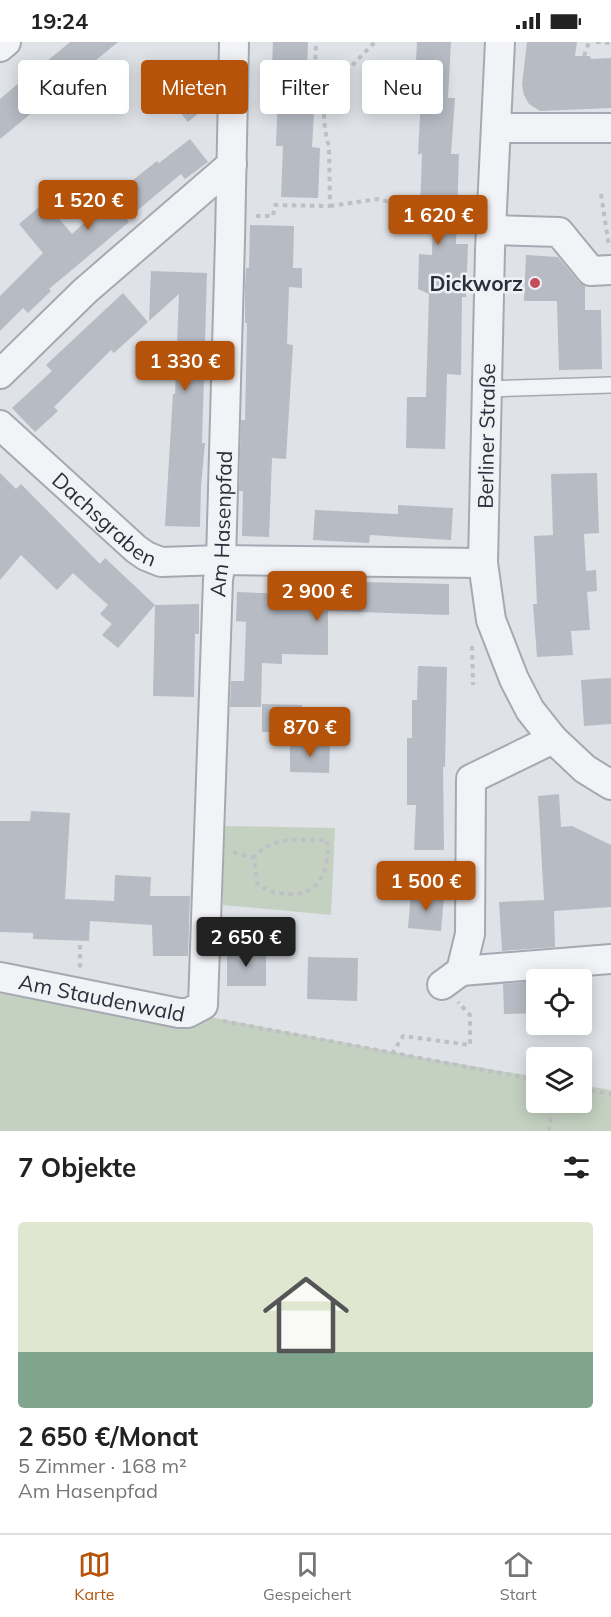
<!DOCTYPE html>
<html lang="de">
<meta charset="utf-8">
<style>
body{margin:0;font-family:Mulish,sans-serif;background:#f6f6f6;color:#222;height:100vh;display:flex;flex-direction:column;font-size:22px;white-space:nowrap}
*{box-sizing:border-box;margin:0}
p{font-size:20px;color:#767676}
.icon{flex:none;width:33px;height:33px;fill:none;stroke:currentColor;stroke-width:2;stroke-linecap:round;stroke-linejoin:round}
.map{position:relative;height:1089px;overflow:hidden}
.details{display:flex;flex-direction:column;background:#fff;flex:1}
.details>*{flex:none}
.top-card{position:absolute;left:18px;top:18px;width:576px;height:54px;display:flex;gap:12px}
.fabs{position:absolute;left:526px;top:927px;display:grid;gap:12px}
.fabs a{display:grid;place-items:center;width:66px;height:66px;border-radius:6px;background:#fff;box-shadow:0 3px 15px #0003;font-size:30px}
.price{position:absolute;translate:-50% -51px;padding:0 14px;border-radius:6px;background:#b45309;color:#fff;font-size:20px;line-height:39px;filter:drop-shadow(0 2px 3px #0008)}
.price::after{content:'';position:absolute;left:50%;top:36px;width:18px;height:14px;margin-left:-9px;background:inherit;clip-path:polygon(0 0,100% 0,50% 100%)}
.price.active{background:#222;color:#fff}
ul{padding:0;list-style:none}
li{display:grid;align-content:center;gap:12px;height:318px;padding:0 18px}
li span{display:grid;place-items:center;height:186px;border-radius:6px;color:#555}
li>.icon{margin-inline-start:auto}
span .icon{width:108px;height:108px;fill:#fffc;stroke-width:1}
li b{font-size:26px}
h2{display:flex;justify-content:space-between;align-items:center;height:72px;padding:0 18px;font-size:26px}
.tag{padding:0 21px;border-radius:6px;background:#fff;box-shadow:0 3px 15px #0003;font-size:21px;line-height:54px}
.tag.active{background:#b45309;color:#fff}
.status{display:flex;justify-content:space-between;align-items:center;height:42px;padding:0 30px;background:#fff;direction:ltr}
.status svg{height:16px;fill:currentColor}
.tab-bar{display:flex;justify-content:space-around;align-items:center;height:84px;border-top:2px solid #e0e0e0;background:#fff;font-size:16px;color:#767676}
.tab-bar a{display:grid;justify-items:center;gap:3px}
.tab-bar .active{color:#b45309}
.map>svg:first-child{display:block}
</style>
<div class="status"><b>19:24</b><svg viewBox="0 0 49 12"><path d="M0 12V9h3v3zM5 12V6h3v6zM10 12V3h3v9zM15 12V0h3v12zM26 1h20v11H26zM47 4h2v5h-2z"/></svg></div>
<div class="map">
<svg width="611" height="1089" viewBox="0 0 611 1089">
<rect width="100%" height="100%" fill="#dfe2e7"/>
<g fill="#c4d1c1">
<polygon points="223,784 335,786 331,873 223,863"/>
<polygon points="0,935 425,1016 537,1035 537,1060 582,1060 582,1043 611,1048 611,1089 0,1089"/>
</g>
<g fill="#b7bbc4">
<polygon points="70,0 118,0 0,97 0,57 45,19 46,20"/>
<polygon points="273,0 308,0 306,53 315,53 312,105 320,106 318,156 281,155 283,104 276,104 278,52 271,51"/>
<polygon points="417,0 451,0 448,56 455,56 451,112 459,112 456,202 468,202 466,255 462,255 461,333 447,332 445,407 406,406 407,355 426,355 429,252 418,247 419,212 432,213 433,169 420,169 422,111 418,113 421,54 414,57"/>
<polygon points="527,0 577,0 575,14 590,14 591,17 611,16 611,66 540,69 529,62 524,53 522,43"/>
<polygon points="191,35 212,60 188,80 167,54"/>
<polygon points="190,97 208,120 185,137 181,132 127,177 129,180 49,247 51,249 28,271 23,266 0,289 0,254 43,211 19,182 45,160 72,192 119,149 157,119 159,121"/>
<polygon points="250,183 294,184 293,226 302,226 302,246 289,245 287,302 293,303 286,417 272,416 269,495 242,494 243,449 239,449 241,378 245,378 247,281 245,281 245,245 246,226 249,226"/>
<polygon points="526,213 558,215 578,239 585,244 585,268 601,268 602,327 559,328 557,259 524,259"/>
<polygon points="151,229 207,231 202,401 205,401 201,444 200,485 165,484 173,352 175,352 179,252 149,279"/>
<polygon points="123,251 148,280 114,311 111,308 54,365 58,369 35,390 12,366 52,329 46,323"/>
<polygon points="0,431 16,447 21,442 100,522 105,516 155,563 199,562 199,592 195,592 194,655 153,654 155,563 118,606 102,593 112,582 100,572 108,563 73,531 57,548 21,513 0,538"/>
<polygon points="597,431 599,491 584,492 586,529 596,528 597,549 587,550 590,588 571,589 573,613 537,615 533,562 537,562 534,494 553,493 551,432"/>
<polygon points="398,463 453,466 451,498 370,493 369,501 313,498 315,468 398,472"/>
<polygon points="318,539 449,542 449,573 328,569 328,613 282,612 282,622 262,621 261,665 230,665 231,639 244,639 246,580 236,579 237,550 317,553"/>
<polygon points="418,624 447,625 445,725 443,725 444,808 414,808 416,763 407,763 407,696 412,696 412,658 417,658"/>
<polygon points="611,636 611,682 584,684 581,638"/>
<polygon points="262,662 302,663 302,690 262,690"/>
<polygon points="290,702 330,702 329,731 290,730"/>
<polygon points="559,752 561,785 572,784 611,803 611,865 554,869 555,905 502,909 499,860 544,858 538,754"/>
<polygon points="31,769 70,771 65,857 114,859 115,833 151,835 150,854 190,854 188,914 153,914 152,883 90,879 89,899 33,897 33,891 0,890 0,779 30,779"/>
<polygon points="411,852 444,855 441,889 408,886"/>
<rect x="227" y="908" width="39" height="36"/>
<polygon points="308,915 358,916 357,959 307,957"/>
<polygon points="537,939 537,971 504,972 503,942"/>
</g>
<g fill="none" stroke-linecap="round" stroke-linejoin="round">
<g stroke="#a5a9b1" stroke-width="18">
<polyline id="lane" points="487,347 611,343"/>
</g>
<g stroke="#a5a9b1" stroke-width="32">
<g id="street">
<polyline points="500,0 490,208 483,521 491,578 514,637 530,668 553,697 585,727 611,743"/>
<polyline points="0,5 6,0"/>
<polyline points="497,86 611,86"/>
<polyline points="492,188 559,190 591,229 611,228"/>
<polyline points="0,332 85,249 232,122"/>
<path id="s1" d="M0,383L136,507L146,514L161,520L221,518L483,521"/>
<polyline points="461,929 611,917"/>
<path id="s2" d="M0,935L179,971H188L203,963L218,538L221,518L230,198L234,0"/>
<polyline points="442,943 461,929 470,892 471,737 553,697"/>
</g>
</g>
<g stroke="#bec0c6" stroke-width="4" stroke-dasharray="4.5 4.5" stroke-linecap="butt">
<polyline points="596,0 611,1"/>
<polyline points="584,14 589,0"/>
<polyline points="327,49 375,0"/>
<polyline points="601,152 609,204"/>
<polyline points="330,164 378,157 397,162 428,177 468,175"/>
<polyline points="256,174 273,174 275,163 330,164 329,105 325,88 324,73 327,49 315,30 316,0"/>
<polyline points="472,604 473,643"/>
<path d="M233,810L254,816L257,841C268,850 277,852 291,852C323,852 329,825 327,798C303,798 270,793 254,816"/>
<polyline points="80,903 80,926"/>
<polyline points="223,979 537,1038"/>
<polyline points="392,1012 403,994 470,1003 470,973 458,960"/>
<polyline points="582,1047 611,1052"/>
<polyline points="549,1089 553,1060"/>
</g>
<use href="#lane" stroke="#f2f3f6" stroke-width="15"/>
<use href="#street" stroke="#f2f3f6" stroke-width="28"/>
</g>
<circle fill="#c34e5a" stroke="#eff1f5" stroke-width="2" cx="535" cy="241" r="6"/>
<g text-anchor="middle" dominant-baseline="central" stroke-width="5" stroke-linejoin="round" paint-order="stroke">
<g font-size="21" font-weight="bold" fill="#29303d" stroke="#eff1f5" text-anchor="end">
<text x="523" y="241">Dickworz</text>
</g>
<g font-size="21" fill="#29303d" stroke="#eff1f5">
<text transform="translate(486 394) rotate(-89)">Berliner Straße</text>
<text stroke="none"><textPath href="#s1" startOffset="141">Dachsgraben</textPath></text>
<text stroke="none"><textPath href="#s2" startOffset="690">Am Hasenpfad</textPath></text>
<text stroke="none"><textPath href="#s2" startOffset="104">Am Staudenwald</textPath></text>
</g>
</g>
</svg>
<div class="fabs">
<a><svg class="icon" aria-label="locate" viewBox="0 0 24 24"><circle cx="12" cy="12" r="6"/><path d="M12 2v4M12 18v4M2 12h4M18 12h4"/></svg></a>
<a><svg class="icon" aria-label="layers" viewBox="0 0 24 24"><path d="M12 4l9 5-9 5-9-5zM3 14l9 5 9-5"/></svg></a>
</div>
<b class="price" style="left:88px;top:189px">1 520 €</b>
<b class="price" style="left:438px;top:204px">1 620 €</b>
<b class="price" style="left:185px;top:350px">1 330 €</b>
<b class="price" style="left:317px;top:580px">2 900 €</b>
<b class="price" style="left:310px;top:716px">870 €</b>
<b class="price" style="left:426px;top:870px">1 500 €</b>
<b class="price active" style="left:246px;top:926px">2 650 €</b>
<div class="top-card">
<a class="tag">Kaufen</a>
<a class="tag active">Mieten</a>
<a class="tag">Filter</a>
<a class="tag">Neu</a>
</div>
</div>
<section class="details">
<h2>7 Objekte<svg class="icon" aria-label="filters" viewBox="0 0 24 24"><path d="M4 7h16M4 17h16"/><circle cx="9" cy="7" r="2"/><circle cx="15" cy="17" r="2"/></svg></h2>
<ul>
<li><span style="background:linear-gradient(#dfe7d0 70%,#7fa58c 0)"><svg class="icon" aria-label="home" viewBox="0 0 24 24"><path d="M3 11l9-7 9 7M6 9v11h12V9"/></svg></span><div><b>2 650 €/Monat</b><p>5 Zimmer · 168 m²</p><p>Am Hasenpfad</p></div></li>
</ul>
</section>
<nav class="tab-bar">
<a class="active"><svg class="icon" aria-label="map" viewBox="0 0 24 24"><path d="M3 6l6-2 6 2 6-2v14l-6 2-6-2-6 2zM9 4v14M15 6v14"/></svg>Karte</a>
<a><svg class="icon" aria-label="saved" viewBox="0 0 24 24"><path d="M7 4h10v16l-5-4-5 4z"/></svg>Gespeichert</a>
<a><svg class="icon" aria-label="home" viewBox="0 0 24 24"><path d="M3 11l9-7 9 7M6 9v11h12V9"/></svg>Start</a>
</nav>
